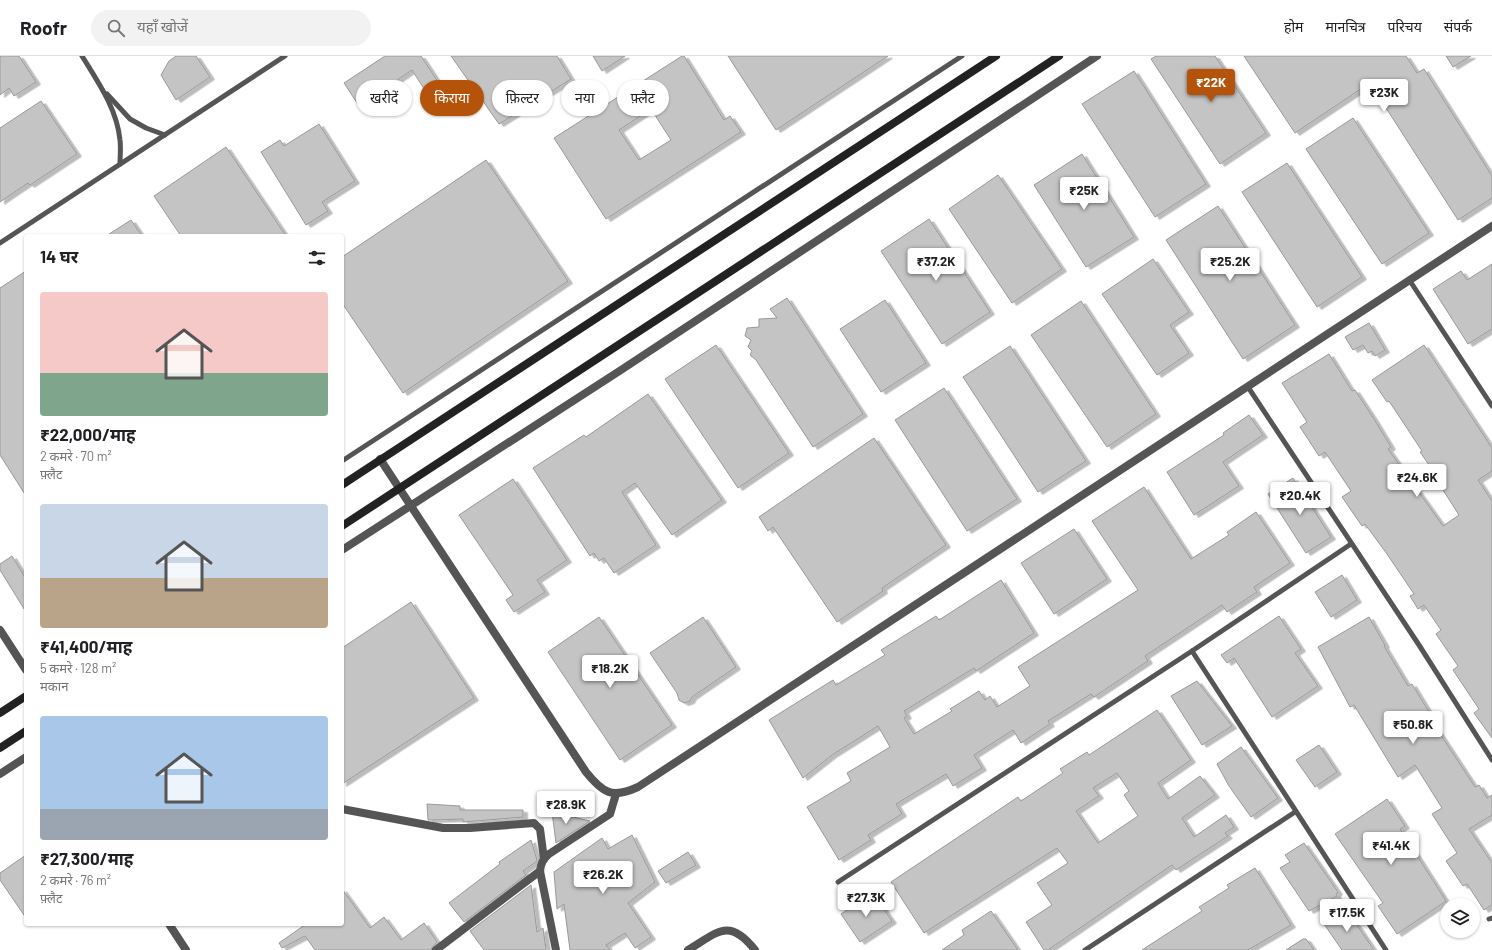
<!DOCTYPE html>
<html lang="hi">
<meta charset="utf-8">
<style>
body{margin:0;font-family:Barlow,"Noto Sans Devanagari",sans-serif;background:#f2f2f2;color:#202124;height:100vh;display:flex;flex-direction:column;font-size:15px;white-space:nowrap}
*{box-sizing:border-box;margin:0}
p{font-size:13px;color:#757577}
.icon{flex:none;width:22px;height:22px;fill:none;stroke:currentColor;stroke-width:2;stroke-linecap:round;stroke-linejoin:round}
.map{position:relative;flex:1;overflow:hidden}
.panel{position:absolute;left:24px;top:178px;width:320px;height:692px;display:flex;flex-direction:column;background:#fff;border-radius:4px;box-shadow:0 1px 3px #0004}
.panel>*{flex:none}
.banner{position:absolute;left:356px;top:24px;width:380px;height:36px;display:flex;gap:8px}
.tools{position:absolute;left:1440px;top:842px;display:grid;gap:8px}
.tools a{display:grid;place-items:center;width:40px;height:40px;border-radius:50%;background:#fff;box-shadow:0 1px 3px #0004;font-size:20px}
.price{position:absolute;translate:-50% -34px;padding:0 9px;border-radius:4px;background:#fff;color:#222;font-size:13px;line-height:26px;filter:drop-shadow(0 1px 2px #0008)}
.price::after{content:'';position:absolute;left:50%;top:24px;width:12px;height:9px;margin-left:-6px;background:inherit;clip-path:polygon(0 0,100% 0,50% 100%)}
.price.on{background:#b45309;color:#fff}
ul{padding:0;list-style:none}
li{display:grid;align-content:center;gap:8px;height:212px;padding:0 16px}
li span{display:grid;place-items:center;height:124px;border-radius:4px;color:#555}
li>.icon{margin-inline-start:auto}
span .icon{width:72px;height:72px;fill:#fffc;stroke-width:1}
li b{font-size:17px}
h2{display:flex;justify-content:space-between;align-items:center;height:48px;padding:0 16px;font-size:17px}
.chip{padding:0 14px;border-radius:18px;background:#fff;box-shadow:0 1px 3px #0004;font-size:14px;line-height:36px}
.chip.on{background:#b45309;color:#fff}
header{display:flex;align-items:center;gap:24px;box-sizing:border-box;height:56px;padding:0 20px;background:#fff;border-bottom:1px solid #e0e0e0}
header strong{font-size:19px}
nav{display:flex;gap:22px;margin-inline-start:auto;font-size:14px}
.search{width:280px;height:36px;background:#f2f2f2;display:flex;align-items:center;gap:10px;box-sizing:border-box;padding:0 14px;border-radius:22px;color:#757577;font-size:15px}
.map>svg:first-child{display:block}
</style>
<header>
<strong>Roofr</strong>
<div class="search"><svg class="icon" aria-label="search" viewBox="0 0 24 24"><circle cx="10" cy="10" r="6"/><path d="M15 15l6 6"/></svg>यहाँ खोजें</div>
<nav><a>होम</a><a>मानचित्र</a><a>परिचय</a><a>संपर्क</a></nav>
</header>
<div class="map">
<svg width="1492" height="894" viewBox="0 0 1492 894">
<defs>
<filter id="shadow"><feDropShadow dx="4.5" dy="2.5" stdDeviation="0" flood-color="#0004"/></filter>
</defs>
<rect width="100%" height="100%" fill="#fff"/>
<g fill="#c4c4c4" stroke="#999" fill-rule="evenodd" filter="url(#shadow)">
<polygon points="0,0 19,0 36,26 14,40 9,32 0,39"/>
<polygon points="176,0 196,0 210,21 176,44 161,19 169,5"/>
<polygon points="385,0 421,0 450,44 437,53 412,14 359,50 344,27"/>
<polygon points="451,0 557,0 571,23 499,68"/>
<polygon points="593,0 625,0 602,15"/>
<path d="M682,0H684L724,64L730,60L741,76L606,163L554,82ZM651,53L671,84L639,104L619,74Z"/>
<polygon points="728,0 888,0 776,74"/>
<polygon points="1156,0 1215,0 1266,77 1220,108 1151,3"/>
<polygon points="1244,0 1406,0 1417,17 1424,13 1492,120 1492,142 1458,164 1370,27 1295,77"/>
<polygon points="1446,0 1471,0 1453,11"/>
<polygon points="1134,15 1206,128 1155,161 1082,48"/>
<polygon points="41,45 77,98 30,129 28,127 0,146 0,72"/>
<polygon points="1353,62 1429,177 1382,208 1306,93"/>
<polygon points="319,68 355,125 322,146 328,155 306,169 261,96 280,84 284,90"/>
<polygon points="226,91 286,180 181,180 154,140"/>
<polygon points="1082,98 1134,181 1086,211 1034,129"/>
<polygon points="486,104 568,225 403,337 342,247 342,201"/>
<polygon points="1287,107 1362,221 1317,251 1242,136"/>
<polygon points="998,119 1062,213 1012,247 949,153"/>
<polygon points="1218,150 1295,269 1243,303 1166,184"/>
<polygon points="929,163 990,256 942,288 881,195"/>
<polygon points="131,164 142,180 106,180"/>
<polygon points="1153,203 1189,256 1170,269 1189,297 1157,319 1102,238"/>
<polygon points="1492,208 1492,273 1468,288 1433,233 1461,215 1467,224"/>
<polygon points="26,215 26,440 0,399 0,232"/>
<polygon points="787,242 863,358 813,391 756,304 750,299 752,295 748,291 751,284 745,280 747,272 759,271 759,263 777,262 770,253"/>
<polygon points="885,244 926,307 881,336 840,273"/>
<polygon points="1081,245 1156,358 1107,391 1031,279"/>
<polygon points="1369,267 1385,294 1375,300 1372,295 1368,297 1363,289 1353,294 1345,281"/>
<polygon points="716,289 789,397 738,432 665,323"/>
<polygon points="1424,289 1492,392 1492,415 1478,424 1492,445 1492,682 1474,657 1479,653 1453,614 1458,610 1436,578 1441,574 1424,549 1418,553 1410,540 1414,538 1387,498 1365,468 1362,470 1342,441 1351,435 1325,396 1319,400 1300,371 1307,366 1282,327 1329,298 1352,335 1355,334 1374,363 1391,391 1388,393 1443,470 1459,459 1434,420 1436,419 1420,396 1422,395 1389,345 1387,346 1372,324"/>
<polygon points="1010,290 1086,405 1038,436 963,321"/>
<polygon points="944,332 1017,443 967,475 895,364"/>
<polygon points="648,338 722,444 672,479 635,427 622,436 656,489 614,517 604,502 599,505 594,497 590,500 533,412 584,379 586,381"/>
<polygon points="1249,359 1263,379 1223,406 1239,430 1194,459 1167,416 1224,379 1223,377"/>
<polygon points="874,382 946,489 882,532 883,535 837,566 773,471 768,475 759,461"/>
<polygon points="1293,422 1331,481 1306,497 1268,438"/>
<polygon points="513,423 567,504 537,524 545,536 514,556 506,544 513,539 459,459"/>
<polygon points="1144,431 1191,503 1229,479 1227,476 1256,456 1290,507 1254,531 1257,536 1227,556 1222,549 1145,600 1148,605 1094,641 1091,638 1048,665 1050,668 1021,687 1013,674 974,699 982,712 953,730 946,718 896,748 902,758 868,779 871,784 839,804 807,751 851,725 847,717 890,691 878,670 832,699 803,722 769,664 833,624 836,629 885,599 881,594 936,560 939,564 1001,524 1034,577 976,615 974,612 904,655 907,660 904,662 914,678 952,655 950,653 979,635 985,644 990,640 997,651 1030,630 1018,611 1138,534 1092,465"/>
<polygon points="1074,473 1107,523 1054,558 1021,507"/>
<polygon points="12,500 26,523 26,556 0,514 0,508"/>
<polygon points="1342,519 1357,544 1331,561 1315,536"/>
<polygon points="411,546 474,642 342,728 342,592"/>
<polygon points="1279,560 1301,593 1295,597 1318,630 1272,661 1234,602 1227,607 1221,599"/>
<polygon points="599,561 672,669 620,704 548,596"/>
<polygon points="703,561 736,611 692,641 690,645 684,647 679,644 677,637 650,597"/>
<polygon points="1369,561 1385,589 1384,590 1408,630 1412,628 1429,656 1427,658 1475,731 1479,729 1487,742 1492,739 1492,759 1469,773 1492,807 1492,849 1484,854 1467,828 1463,830 1446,805 1457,797 1432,758 1442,752 1415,709 1398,721 1354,649 1350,651 1318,591"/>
<polygon points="1197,625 1232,670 1202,689 1171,640"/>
<path d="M1157,654L1191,704L1158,727L1168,743L1200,720L1215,739L1182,762L1194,781L1226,759L1234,771L1225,777L1228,780L1176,814L1172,809L1048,894H1044L1026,866L1052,849L1037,827L1068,807L1057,792L924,877L891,826L1018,741L1021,745L1063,717L1060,713L1087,696L1089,699ZM1117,717L1129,735L1124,739L1138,760L1098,787L1076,755L1099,740L1093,732Z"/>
<polygon points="1319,689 1337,716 1315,731 1296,704"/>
<polygon points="1241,691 1278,742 1251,761 1229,730 1217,708"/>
<polygon points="1387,743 1405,770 1400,773 1446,845 1397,878 1378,850 1383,847 1335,778"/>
<polygon points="427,748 460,750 460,754 523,754 523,761 463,766 463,763 433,764 428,764"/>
<polygon points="552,756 590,765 556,787"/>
<polygon points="632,779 655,826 628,847 651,881 635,892 625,877 606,889 610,894 570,894 564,848 557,853 554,816 602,782 608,793"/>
<polygon points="531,784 537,804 536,806 523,815 526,819 464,866 449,847 500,808 499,806"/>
<polygon points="1304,787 1338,836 1336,838 1337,840 1309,855 1280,812 1290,806 1285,799"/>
<polygon points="688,796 696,809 666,827 658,815"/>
<polygon points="26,799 26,862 0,824 0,817"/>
<polygon points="1255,812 1291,869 1248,894 1142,894 1202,855 1199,851 1229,832 1227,829"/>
<polygon points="531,829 537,876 543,872 546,894 484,894 470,875"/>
<polygon points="342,833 370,872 384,861 401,884 424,867 437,886 430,894 315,894 305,880 282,892 279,887 306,868 342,868"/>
<polygon points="873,837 892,865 860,886 841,858"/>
<polygon points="1346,853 1374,894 1342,894 1324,868"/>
<polygon points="991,855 1018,894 942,894 964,879 962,874"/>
<polygon points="1303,883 1306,883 1314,894 1286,894"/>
</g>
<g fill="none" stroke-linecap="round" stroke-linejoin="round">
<g stroke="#555" stroke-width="5">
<path d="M82,0C98,26 117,53 120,84C121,91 120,100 120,108"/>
<polyline points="107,38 130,63 146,72 165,79"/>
<polyline points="0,187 285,0"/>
<polyline points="1410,225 1492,350"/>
<polyline points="1248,331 1419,589 1492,704"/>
<polyline points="342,405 962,0"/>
<polyline points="1192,595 1386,894"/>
<polyline points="838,826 1192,595 1351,488"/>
<polyline points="1489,863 1492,862"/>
<polyline points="1085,894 1295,756"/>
</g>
<g stroke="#555" stroke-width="8">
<path d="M380,403L586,716C603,737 612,743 638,731L1492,170"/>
<polyline points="342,494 621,314 1097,0"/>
<polyline points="0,718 26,701"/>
<polyline points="342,753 443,772 470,772 534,767 540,773 544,803"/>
<polyline points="169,868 186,894"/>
<polyline points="436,894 540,815"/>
<path d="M556,894L540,815C541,807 543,803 549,798L610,758L616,738"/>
<path d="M688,894C718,876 729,861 755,894"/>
</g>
<polyline stroke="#555" stroke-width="8" points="0,574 26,614"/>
<g stroke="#222" stroke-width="8">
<polyline points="342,429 996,0"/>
<polyline points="342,470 1059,0"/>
<polyline points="0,657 26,640"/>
<polyline points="0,692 26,675"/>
</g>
</g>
</svg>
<div class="tools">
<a><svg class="icon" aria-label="layers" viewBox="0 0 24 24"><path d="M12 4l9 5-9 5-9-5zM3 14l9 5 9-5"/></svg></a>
</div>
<b class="price on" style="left:1211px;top:47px">₹22K</b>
<b class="price" style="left:1384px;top:57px">₹23K</b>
<b class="price" style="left:1084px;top:155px">₹25K</b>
<b class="price" style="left:936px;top:226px">₹37.2K</b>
<b class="price" style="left:1230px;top:226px">₹25.2K</b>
<b class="price" style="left:1417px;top:442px">₹24.6K</b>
<b class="price" style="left:1300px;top:460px">₹20.4K</b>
<b class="price" style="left:610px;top:633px">₹18.2K</b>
<b class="price" style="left:1413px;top:689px">₹50.8K</b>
<b class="price" style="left:566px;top:769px">₹28.9K</b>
<b class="price" style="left:1391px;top:810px">₹41.4K</b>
<b class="price" style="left:603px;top:839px">₹26.2K</b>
<b class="price" style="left:866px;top:862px">₹27.3K</b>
<b class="price" style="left:1347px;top:877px">₹17.5K</b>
<div class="banner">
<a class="chip">खरीदें</a>
<a class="chip on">किराया</a>
<a class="chip">फ़िल्टर</a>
<a class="chip">नया</a>
<a class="chip">फ़्लैट</a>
</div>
<section class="panel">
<h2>14 घर<svg class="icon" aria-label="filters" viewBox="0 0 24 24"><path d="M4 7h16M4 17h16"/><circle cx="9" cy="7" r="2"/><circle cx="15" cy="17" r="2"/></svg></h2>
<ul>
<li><span style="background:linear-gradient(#f6c9c9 65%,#7fa58c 0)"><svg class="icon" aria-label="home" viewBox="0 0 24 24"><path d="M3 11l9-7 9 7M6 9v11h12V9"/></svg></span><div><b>₹22,000/माह</b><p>2 कमरे · 70 m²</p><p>फ़्लैट</p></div></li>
<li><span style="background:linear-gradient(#c9d6e8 60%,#b9a48a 0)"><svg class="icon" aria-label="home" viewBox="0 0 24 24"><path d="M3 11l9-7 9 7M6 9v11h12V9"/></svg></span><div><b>₹41,400/माह</b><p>5 कमरे · 128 m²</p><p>मकान</p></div></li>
<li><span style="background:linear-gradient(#a9c7e8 75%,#9aa5b1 0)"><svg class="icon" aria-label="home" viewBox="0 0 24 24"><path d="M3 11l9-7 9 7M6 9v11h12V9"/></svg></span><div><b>₹27,300/माह</b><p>2 कमरे · 76 m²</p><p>फ़्लैट</p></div></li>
</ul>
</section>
</div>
